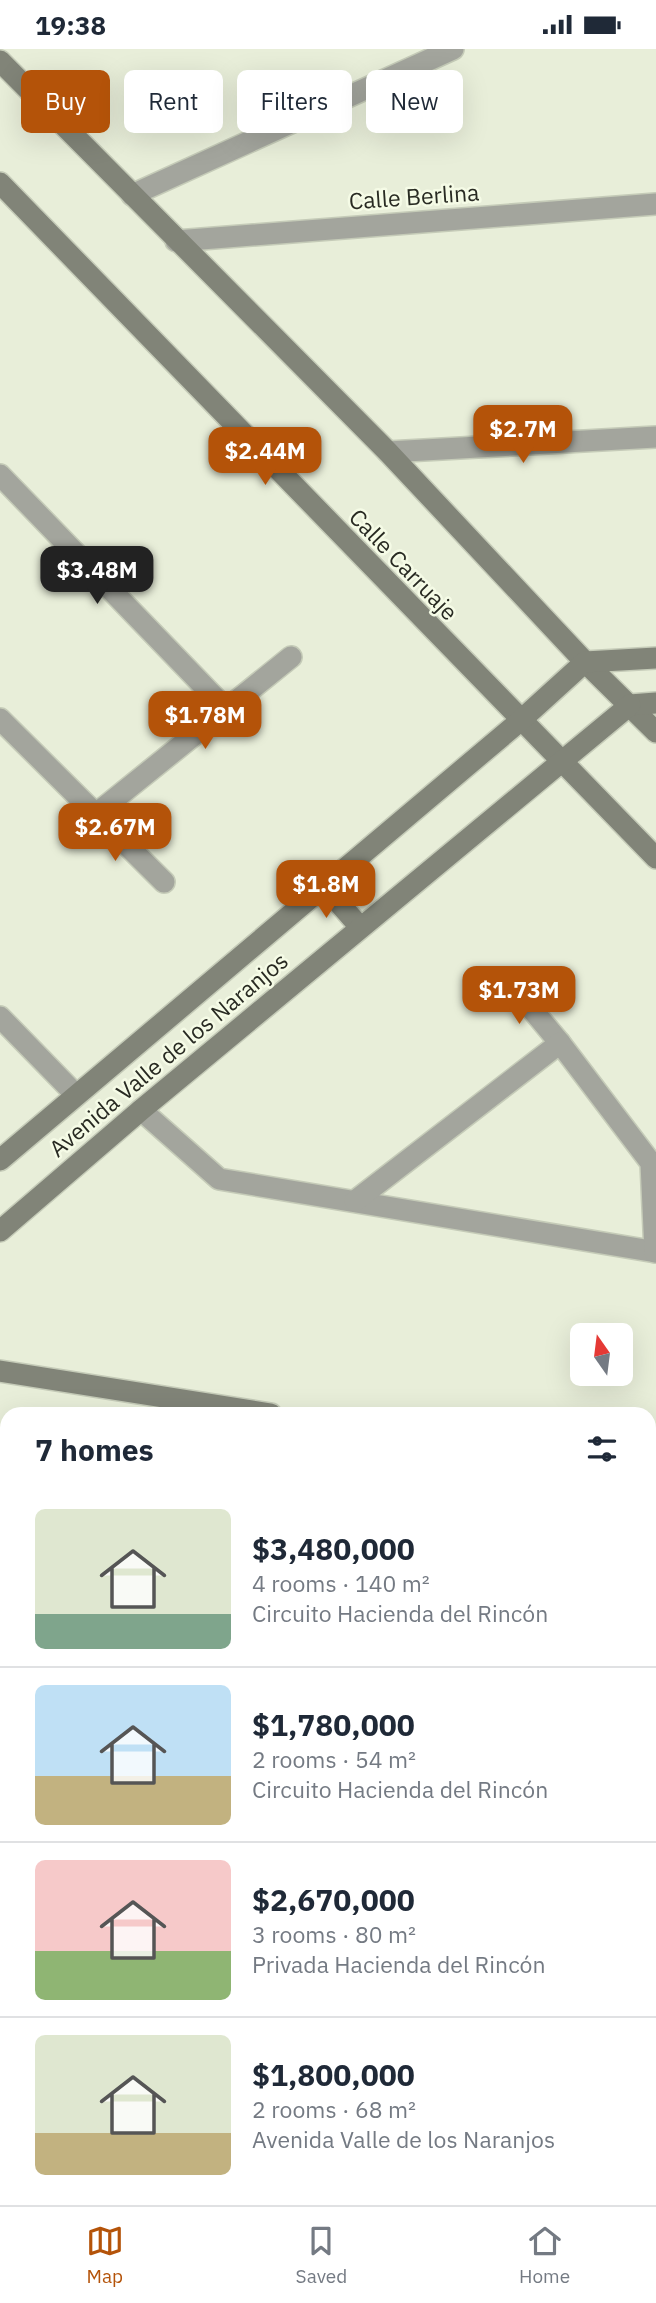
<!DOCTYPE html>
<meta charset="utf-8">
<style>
body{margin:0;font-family:"IBM Plex Sans",sans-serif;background:#f6f6f7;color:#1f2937;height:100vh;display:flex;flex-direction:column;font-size:26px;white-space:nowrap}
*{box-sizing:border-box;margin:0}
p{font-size:23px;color:#747a83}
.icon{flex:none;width:38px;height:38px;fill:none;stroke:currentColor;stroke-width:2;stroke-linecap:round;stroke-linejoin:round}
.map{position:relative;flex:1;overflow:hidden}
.drawer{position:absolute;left:0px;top:1358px;width:656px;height:798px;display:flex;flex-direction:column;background:#fff;border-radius:21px 21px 0 0;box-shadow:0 7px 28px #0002}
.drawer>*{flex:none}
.hud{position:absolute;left:21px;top:21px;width:614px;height:63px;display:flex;gap:14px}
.needle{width:46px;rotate:346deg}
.fabs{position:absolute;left:570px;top:1274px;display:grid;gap:14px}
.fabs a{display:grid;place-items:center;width:63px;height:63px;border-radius:10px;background:#fff;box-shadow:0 7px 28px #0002;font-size:35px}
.price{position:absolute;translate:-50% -60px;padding:0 16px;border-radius:14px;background:#b45309;color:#fff;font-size:23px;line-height:46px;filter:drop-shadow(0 2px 4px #0008)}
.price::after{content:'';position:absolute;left:50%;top:42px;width:21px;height:16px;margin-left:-10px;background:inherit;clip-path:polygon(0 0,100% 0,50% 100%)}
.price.active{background:#222;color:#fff}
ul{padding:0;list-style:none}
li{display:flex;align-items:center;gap:21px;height:175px;padding:0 35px}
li+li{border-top:2px solid #e0e1e3}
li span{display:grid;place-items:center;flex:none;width:196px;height:140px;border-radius:10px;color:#555}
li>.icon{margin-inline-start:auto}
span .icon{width:84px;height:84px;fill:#fffc;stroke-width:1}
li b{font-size:30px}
h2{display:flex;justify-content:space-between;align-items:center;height:84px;padding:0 35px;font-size:30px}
.tag{padding:0 24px;border-radius:10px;background:#fff;box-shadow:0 7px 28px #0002;font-size:24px;line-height:63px}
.tag.active{background:#b45309;color:#fff}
.status{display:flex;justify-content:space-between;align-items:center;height:49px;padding:0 35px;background:#fff;direction:ltr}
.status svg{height:19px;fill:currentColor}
.dock{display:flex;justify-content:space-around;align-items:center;height:98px;border-top:2px solid #e0e1e3;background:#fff;font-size:19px;color:#747a83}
.dock a{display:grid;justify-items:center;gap:4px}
.dock .active{color:#b45309}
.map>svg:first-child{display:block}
</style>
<div class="status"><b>19:38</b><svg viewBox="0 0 49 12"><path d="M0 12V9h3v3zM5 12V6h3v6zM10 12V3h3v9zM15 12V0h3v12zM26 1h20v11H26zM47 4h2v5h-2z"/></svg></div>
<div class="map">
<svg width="656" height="2156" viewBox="0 0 656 2156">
<rect width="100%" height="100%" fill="#e8eed9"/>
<g fill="#b6c585">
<polygon points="4,1442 7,1443 7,1655 0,1654 0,1472"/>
<polygon points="422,2149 498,2149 538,2156 410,2156"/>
</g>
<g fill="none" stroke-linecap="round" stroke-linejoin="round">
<g stroke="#c5cbb8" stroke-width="24">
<g id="street">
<polyline points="132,146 453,0"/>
<polyline points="176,192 656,155"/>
<polyline points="388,403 656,388"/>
<polyline points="0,426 225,659"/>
<polyline points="0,670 164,833"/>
<polyline points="96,765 291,608"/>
<polyline points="510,934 560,994"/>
<polyline points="0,968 76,1046"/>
<polyline points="141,1061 219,1130 656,1203"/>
<polyline points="355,1152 560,994 651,1114 655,1203"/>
<polyline points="0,1788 7,1789"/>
<polyline points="649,1893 656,1894"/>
<polyline points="98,2156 100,2149"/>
</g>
</g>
<g stroke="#c5cbb8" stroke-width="24">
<g id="secondary">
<polyline points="0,12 388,403 585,613 656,683"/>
<polyline points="0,134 656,809"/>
<polyline points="630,656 656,654"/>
<polyline points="324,837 360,878"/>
<polyline points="0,1111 520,672 585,613 656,609"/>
<polyline points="0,1182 141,1061 630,656"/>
<polyline points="0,1322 271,1365"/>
<polyline points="0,1409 7,1410"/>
<polyline points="649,1424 656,1426"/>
<polyline points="649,1515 656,1516"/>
<polyline points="649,2100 656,2101"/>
<polyline points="649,2145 656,2147"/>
<polyline points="333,2156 337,2149"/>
<polyline points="387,2156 395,2149"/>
</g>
</g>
<use href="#street" stroke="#a3a59d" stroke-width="21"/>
<use href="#secondary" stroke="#818478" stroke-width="21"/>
</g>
<g text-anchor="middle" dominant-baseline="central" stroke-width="5" stroke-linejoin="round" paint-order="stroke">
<g font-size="23" fill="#282a22" stroke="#f5fbe6">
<text transform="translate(414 147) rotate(-4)">Calle Berlina</text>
<text transform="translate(404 515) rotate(46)">Calle Carruaje</text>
<text transform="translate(168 1005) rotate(-40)">Avenida Valle de los Naranjos</text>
</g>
</g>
</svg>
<div class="fabs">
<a><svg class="needle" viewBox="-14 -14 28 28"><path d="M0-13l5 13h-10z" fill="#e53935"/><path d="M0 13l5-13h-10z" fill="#747a83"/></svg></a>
</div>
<b class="price" style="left:523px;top:416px">$2.7M</b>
<b class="price" style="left:265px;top:438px">$2.44M</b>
<b class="price active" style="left:97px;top:557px">$3.48M</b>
<b class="price" style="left:205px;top:702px">$1.78M</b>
<b class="price" style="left:115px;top:814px">$2.67M</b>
<b class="price" style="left:326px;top:871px">$1.8M</b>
<b class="price" style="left:519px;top:977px">$1.73M</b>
<div class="hud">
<a class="tag active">Buy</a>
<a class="tag">Rent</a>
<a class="tag">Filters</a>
<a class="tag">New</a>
</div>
<section class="drawer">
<h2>7 homes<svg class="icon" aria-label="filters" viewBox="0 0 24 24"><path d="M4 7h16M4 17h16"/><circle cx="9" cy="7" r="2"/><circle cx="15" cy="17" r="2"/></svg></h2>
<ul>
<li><span style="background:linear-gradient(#dfe7d0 75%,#7fa58c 0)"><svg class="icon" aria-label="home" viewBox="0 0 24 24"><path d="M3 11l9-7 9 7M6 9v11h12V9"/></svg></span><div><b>$3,480,000</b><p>4 rooms · 140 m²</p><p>Circuito Hacienda del Rincón</p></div></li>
<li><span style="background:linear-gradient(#bfe0f5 65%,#c2b280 0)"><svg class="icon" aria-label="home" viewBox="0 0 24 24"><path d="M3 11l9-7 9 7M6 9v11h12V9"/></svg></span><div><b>$1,780,000</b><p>2 rooms · 54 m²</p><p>Circuito Hacienda del Rincón</p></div></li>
<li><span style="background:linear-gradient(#f6c9c9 65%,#8fb573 0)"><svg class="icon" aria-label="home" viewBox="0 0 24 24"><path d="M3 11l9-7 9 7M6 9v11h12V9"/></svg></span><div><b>$2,670,000</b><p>3 rooms · 80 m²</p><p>Privada Hacienda del Rincón</p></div></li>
<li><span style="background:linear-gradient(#dfe7d0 70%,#c2b280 0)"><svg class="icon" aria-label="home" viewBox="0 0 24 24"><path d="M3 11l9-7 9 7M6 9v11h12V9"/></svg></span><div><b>$1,800,000</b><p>2 rooms · 68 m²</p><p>Avenida Valle de los Naranjos</p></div></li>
</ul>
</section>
</div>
<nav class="dock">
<a class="active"><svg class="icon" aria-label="map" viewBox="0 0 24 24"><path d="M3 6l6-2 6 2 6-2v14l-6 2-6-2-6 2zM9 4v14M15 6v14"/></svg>Map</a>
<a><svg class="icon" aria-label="saved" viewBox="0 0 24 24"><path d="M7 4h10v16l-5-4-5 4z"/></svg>Saved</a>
<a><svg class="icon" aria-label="home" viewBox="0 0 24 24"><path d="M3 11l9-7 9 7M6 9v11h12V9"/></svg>Home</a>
</nav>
